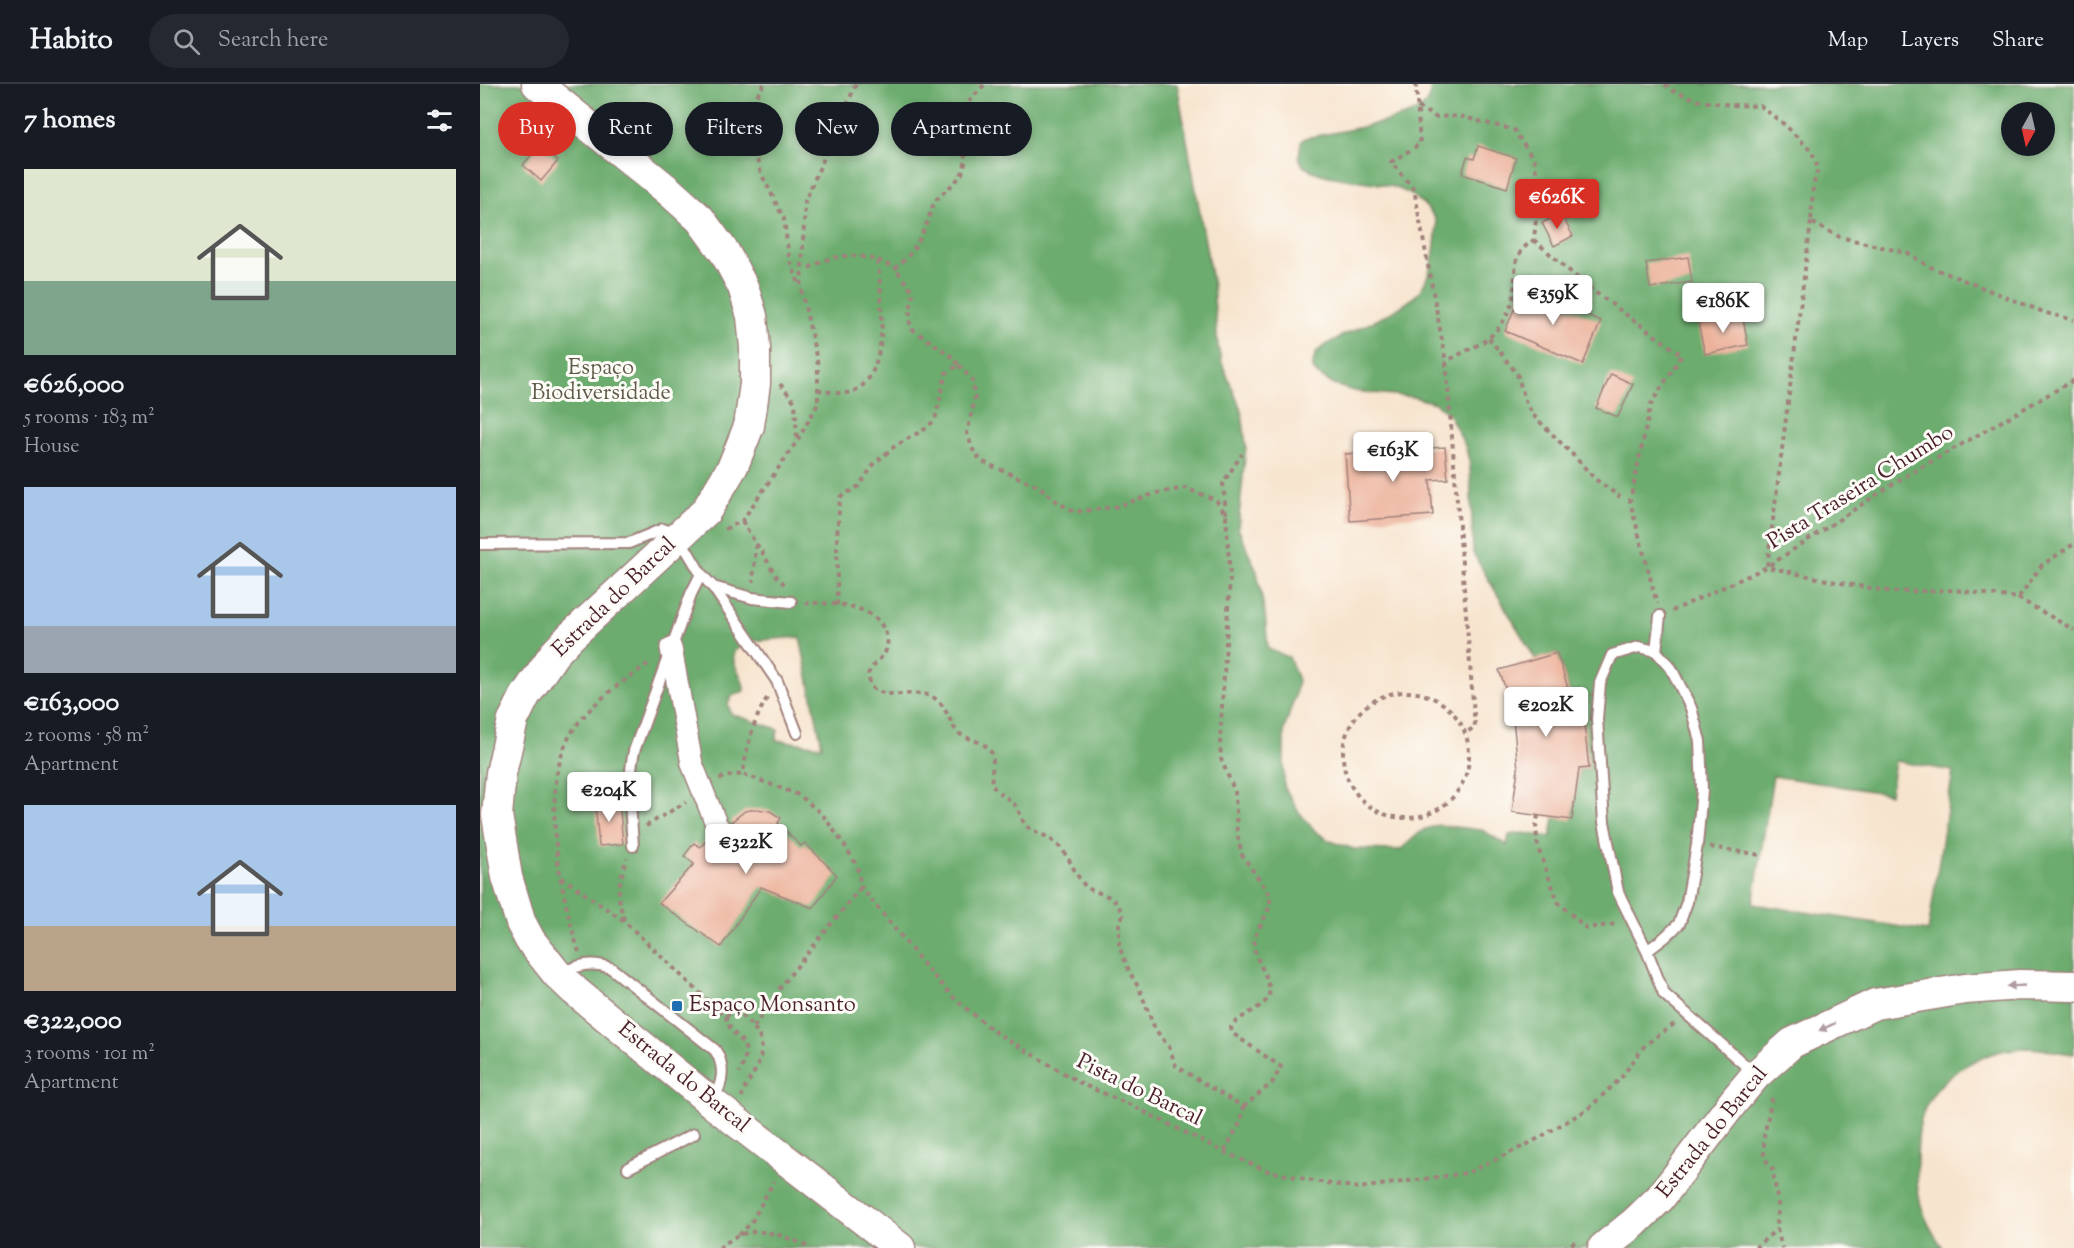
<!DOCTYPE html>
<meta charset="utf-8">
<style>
body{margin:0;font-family:"Sorts Mill Goudy",serif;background:#242831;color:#f1f3f6;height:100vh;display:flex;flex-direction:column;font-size:22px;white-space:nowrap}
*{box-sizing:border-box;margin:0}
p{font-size:20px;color:#9ea1a6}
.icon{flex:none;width:33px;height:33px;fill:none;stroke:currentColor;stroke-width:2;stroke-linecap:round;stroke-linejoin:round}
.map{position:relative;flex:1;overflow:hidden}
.drawer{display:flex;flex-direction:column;background:#171b24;width:480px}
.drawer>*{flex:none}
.banner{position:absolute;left:18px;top:18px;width:570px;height:54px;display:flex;gap:12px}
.needle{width:39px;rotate:188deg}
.buttons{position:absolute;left:1521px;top:18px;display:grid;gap:12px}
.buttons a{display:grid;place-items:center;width:54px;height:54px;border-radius:50%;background:#171b24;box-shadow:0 3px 9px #0003;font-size:30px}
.price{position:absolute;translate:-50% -51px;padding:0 14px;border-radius:6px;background:#fff;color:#222;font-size:20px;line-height:39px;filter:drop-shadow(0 2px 3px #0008)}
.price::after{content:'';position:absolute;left:50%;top:36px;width:18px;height:14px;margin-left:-9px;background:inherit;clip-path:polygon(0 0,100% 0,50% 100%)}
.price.selected{background:#d93025;color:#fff}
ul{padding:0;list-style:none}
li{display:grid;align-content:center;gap:12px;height:318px;padding:0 24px}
li span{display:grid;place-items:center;height:186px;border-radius:0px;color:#555}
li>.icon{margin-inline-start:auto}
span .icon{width:108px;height:108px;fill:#fffc;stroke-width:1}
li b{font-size:26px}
h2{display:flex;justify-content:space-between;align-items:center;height:72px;padding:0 24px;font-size:26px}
.tag{padding:0 21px;border-radius:27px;background:#171b24;box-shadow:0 3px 9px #0003;font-size:21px;line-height:54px}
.tag.selected{background:#d93025;color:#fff}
header{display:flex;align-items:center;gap:36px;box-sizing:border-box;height:84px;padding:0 30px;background:#171b24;border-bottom:2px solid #363941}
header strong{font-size:28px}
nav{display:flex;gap:33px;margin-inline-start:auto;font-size:21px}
.search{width:420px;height:54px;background:#242831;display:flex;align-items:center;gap:15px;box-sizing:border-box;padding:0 21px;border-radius:33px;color:#9ea1a6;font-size:22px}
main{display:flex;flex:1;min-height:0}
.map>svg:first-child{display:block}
</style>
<header>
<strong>Habito</strong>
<div class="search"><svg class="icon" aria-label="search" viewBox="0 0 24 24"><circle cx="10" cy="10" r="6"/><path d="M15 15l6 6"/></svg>Search here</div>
<nav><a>Map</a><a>Layers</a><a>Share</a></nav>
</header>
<main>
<section class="drawer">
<h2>7 homes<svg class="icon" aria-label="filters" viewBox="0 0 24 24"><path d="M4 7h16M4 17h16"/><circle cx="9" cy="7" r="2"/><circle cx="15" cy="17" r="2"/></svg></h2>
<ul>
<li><span style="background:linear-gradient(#dfe7d0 60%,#7fa58c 0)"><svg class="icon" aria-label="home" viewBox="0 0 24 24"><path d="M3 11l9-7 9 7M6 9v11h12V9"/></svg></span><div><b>€626,000</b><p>5 rooms · 183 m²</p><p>House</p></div></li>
<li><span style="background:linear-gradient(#a9c7e8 75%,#9aa5b1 0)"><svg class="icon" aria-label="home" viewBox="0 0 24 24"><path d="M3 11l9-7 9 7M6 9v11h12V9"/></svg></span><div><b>€163,000</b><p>2 rooms · 58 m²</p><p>Apartment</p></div></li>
<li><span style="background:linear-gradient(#a9c7e8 65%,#b9a48a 0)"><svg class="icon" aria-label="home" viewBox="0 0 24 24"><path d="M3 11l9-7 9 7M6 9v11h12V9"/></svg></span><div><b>€322,000</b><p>3 rooms · 101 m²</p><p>Apartment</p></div></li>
</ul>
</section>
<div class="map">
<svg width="1594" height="1164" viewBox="0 0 1594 1164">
<rect width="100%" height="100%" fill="#fdfcf7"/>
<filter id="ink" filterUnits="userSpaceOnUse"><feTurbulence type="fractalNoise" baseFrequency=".0167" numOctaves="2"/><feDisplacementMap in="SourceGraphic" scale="12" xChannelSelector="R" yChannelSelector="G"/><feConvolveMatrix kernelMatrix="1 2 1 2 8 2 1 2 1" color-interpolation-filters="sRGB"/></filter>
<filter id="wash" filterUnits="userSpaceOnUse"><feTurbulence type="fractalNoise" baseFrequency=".008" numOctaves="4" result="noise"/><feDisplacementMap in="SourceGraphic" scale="24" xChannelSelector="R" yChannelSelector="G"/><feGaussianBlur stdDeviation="1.35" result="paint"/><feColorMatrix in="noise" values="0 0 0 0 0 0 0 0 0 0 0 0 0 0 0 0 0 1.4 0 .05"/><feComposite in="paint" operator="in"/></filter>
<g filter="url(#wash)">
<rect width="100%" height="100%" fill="#f7e4ce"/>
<path fill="#6cac6e" stroke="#5b664c" stroke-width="1.5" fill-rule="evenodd" d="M0,0H697L733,202L738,263L742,279L762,328L766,362L758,444L777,488L785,530L788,565L809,573L818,596L815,612L804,646V702L818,727L836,748L850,757L874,765L917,766L921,765L943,746L958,741L1002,746L1027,761L1029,751L1043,749L1071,753L1074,733L1092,735L1099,685L1109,684L1101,613L1091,614L1077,569L1056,576L993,469L990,381L986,364L969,330L955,319L933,313L874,307L854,301L837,290L833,285C833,279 833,272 837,268C843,261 853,257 860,253C881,243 925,225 939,208C948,196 953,175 955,161C956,150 959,139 952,130C920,85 863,106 823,82L819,73L821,58L825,54C847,50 932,36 944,22C950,16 950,8 951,0H1594V970C1579,968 1564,965 1548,964C1509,964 1462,987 1445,1024C1438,1039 1438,1057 1437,1073C1435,1111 1441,1133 1463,1164H0ZM1532,28H1564V62H1532ZM320,553L342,662L296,656L298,645L251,630L248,620L252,612L264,607C264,588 251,586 254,567L270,557ZM1415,677L1473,687L1448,847L1273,820L1293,692L1410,710Z"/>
<g id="blocks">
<g fill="#ecb19a">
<polygon points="60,61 78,77 61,97 43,81"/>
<polygon points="998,62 1036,74 1027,104 982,90 987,73 994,75"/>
<polygon points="1081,130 1093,152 1074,162 1062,139"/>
<polygon points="1208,173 1212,198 1170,204 1166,179"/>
<polygon points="1043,204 1121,237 1103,280 1025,247"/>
<polygon points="1262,229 1268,261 1225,270 1218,239"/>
<polygon points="1131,290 1153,300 1138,333 1116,324"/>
<polygon points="965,363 968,395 950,396 953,431 870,437 865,370"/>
<polygon points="1077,569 1091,614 1101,613 1109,684 1099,685 1092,736 1032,728 1038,685 1032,623 1019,586"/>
<polygon points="139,716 143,760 119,762 115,718"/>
<polygon points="277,725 290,727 301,734 298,739 321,762 325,759 357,791 333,824 281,803 241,863 179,819 214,780 204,772 214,759 220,763 230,753 243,764 251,764 259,756 259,749 251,738 265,727"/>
</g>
</g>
</g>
<g filter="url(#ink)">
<use href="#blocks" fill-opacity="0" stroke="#a0827c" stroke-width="1.5"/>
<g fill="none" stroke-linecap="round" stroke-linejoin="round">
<g stroke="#a0827c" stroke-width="14">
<g id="lane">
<polyline points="0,460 149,459 183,445 199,453 221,490 233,503 297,597 317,649"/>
<polyline points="233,503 272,514 311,518"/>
<polyline points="1176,567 1180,532"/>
<path d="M153,762C151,730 147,699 154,667L211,510L221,490"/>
<polyline points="1167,867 1138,808 1124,738 1117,635 1120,599 1132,571 1159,563 1176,567 1191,584 1211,624 1220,657 1222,706 1217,761 1207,818 1199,840 1184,854 1167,867 1184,910 1274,989"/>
<path d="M80,889C99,881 111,877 131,884L235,966C246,983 243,999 233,1016"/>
<polyline points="148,1084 214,1050"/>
</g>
</g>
<g stroke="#a0827c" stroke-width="24">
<polyline id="street" points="191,564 212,680 237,742 247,752"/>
</g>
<g stroke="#a0827c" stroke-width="33">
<g id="secondary">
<polyline points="57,0 190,108 220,135 245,169 263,203 272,232 275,264 275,300 269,342 253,382 226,427 90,553 74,570 45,612 33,636 21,689 17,731 27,793 41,839 50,856 77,890 95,907 232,1019 420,1164"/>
<polyline points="1123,1164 1154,1139 1180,1114 1254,1017 1276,991 1312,959 1395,920 1485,905 1540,901 1594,902"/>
</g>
</g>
<g stroke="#a0827c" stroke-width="4" stroke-dasharray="4.5 4.5" stroke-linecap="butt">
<polyline points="284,0 276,13 267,44 281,89 304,135 309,174 319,200"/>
<polyline points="936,0 940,60 911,78 934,105 966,278 995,643 985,649"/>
<polyline points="1185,0 1191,6 1220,17 1252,21 1280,22 1305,41 1332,68 1338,84 1333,103 1331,138 1360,153 1427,169 1448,182 1566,229 1594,236"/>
<path d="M938,23L955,33L979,32L1034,46L1054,76L1059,101L1054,156C1030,171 1037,185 1034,209C1032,221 1027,233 1019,243C1005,262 984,266 966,278"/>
<polyline points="1331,138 1287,483 1360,499 1414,508 1474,506 1538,514 1562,481 1594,460"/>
<polyline points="1054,156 1108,203 1202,271 1171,320 1150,417 1177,520"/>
<path d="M398,176L415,184C433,169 437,161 447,139C450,133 451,124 455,118C465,103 483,98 485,79C486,62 478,49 474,34L505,0"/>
<path d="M329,184C354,170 371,169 397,176C402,209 413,302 366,309C357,310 347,307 338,306"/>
<polyline points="1009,254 1037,290 1046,319 1053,331 1095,373 1115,395 1140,413"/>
<path d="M479,281L492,296L495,314L487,349L493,366L501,377L560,403L576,417L594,428L635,423L677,409L705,404L736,416L746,431L750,492L740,655L741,675L755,708L757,749L762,771L790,811C792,832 775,842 774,859C774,878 792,893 789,913C779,927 761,930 751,943L752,949L801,983L792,999L763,1023"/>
<polyline points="300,300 315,318 317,356"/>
<polyline points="746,430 743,399 762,370"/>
<polyline points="262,437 276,460 273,498"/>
<polyline points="245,445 262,437 317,357 338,320 338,281 321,204 325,117 376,0"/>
<path d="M276,460C289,475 290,490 307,502"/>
<polyline points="1538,514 1594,546"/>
<path d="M325,519C351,519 396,519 406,550C407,554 408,559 407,564C404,573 392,581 388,590L391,603C413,619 438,601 457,616C468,625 470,642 480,650C489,656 506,658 511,668C516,677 510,689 512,699C515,710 529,713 535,721C540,727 541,736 546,741C553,749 565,750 573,757C588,768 592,785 602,798C614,815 631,802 643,831L639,841V862L650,889L659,904L675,945L689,963L696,982L763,1023L760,1039L744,1068"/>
<polyline points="357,521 357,453 360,413 379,402 394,380 415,362 445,345 455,336 466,289 479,281 470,271 432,245 429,236 433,208 415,184"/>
<polyline points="1192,527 1287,483 1419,396 1594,296"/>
<circle cx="926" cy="671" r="63"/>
<path d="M287,614C273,637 266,664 263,690L319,711L342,730L365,762L377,782L381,803L451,889L476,916L515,948L602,1000L655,1023L746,1069L788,1087L834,1097L879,1104L987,1089L1052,1058L1108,1025L1141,994L1165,961L1197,938"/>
<polyline points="240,696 243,693 263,690"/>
<polyline points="1058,731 1056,744 1058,764 1078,818 1106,844 1137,840"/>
<polyline points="166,742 206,718"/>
<polyline points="1230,763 1281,771"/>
<path d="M81,793L144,837L223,912L246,932L255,927C279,944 289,959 275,987C270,996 264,1003 262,1013"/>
<path d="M144,836C136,808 138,802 147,774"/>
<path d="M99,868C80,810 56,695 96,642C114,617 143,597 168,580"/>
<polyline points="212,929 223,912"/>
<path d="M246,932C250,959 278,952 259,989"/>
<polyline points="274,943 302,901 381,803"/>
<polyline points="1292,1014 1284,1052 1284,1073 1293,1086 1298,1121 1297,1145 1302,1164"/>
<polyline points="259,1151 271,1139 294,1097"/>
<path d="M239,1164C245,1160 252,1154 259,1151C284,1142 309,1154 331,1164"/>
<polyline points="1083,1164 1099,1156"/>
<polyline points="1275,1164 1297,1145"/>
</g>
<use href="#lane" stroke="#fff" stroke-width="10"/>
<use href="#street" stroke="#fff" stroke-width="21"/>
<use href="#secondary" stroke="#fff" stroke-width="30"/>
</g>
<defs><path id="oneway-solid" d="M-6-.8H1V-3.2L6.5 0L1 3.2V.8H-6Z" transform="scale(1.5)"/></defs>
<g fill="#ae9aa0">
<use href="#oneway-solid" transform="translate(1536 902) rotate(177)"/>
<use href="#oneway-solid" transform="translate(1347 943) rotate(155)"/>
</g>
</g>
<rect fill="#1f6fb2" stroke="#fdfcf7" stroke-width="2" x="191" y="916" width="12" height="12" rx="3"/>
<g text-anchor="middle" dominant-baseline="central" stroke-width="6" stroke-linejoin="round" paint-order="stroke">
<g font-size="22" fill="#5f5a49" stroke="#fdfcf7">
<text x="121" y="285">Espaço<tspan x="121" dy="25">Biodiversidade</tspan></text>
</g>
<g font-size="22" fill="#4a1f2b" stroke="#fdfcf7">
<text transform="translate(1381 404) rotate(-32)">Pista Traseira Chumbo</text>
<text transform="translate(135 514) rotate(-44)">Estrada do Barcal</text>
<text transform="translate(203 994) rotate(39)">Estrada do Barcal</text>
<text transform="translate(659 1007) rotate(26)">Pista do Barcal</text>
<text transform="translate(1233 1049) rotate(-51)">Estrada do Barcal</text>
</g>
<g font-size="22" fill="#4a1f2b" stroke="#fdfcf7" text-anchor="start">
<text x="209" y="922">Espaço Monsanto</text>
</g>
</g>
</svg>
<div class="buttons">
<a><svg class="needle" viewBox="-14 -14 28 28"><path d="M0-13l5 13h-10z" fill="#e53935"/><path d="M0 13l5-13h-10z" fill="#9ea1a6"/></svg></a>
</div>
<b class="price selected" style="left:1077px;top:146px">€626K</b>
<b class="price" style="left:1073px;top:242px">€359K</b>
<b class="price" style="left:1243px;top:250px">€186K</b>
<b class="price" style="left:913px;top:399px">€163K</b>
<b class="price" style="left:1066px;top:654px">€202K</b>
<b class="price" style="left:129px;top:739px">€204K</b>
<b class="price" style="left:266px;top:791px">€322K</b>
<div class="banner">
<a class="tag selected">Buy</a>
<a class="tag">Rent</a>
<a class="tag">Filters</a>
<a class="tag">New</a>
<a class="tag">Apartment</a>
</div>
</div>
</main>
